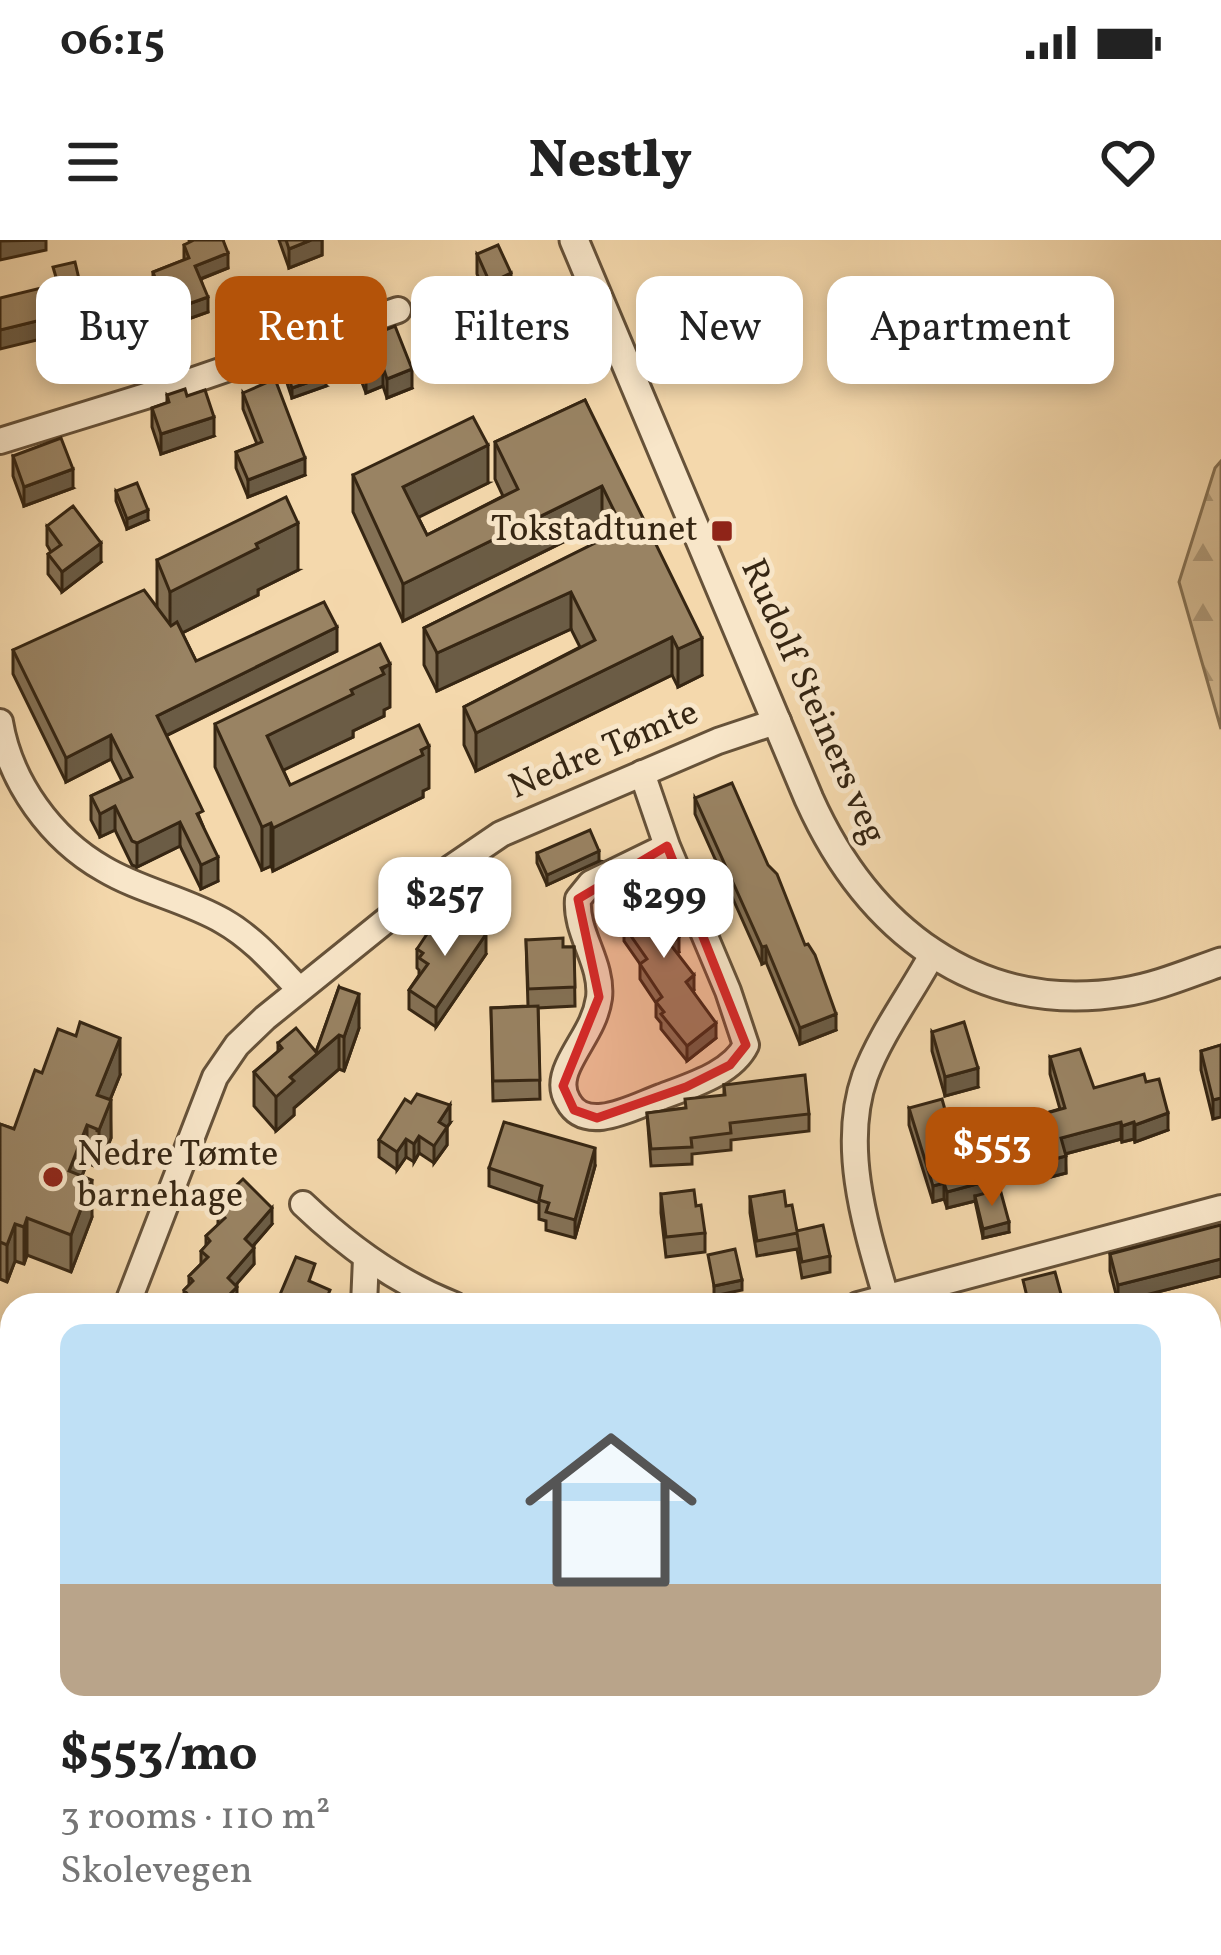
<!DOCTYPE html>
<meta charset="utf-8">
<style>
body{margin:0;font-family:Vollkorn,serif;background:#f6f6f6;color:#222;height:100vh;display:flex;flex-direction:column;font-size:45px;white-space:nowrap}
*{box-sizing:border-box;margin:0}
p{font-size:39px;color:#767676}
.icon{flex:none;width:66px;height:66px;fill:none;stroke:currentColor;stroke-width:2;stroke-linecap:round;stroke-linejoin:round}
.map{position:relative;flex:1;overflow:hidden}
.sheet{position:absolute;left:0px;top:1053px;width:1221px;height:663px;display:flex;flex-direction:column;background:#fff;border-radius:36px 36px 0 0;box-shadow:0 6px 18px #0003}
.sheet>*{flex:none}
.banner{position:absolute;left:36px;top:36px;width:1149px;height:108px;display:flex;gap:24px}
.price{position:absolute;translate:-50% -102px;padding:0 27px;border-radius:24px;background:#fff;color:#222;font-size:39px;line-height:78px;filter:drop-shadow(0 3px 6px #0008)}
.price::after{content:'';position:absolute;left:50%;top:72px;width:36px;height:27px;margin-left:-18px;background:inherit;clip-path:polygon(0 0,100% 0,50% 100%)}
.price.selected{background:#b45309;color:#fff}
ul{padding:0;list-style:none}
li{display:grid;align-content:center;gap:24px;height:636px;padding:0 60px}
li+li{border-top:3px solid #e0e0e0}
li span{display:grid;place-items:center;height:372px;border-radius:24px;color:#555}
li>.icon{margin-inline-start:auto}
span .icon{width:216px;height:216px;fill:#fffc;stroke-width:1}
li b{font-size:51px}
.chip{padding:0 42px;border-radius:24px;background:#fff;box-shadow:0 6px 18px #0003;font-size:42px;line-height:108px}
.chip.selected{background:#b45309;color:#fff}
.status{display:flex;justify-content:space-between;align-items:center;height:84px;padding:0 60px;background:#fff;direction:ltr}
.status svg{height:33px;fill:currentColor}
header{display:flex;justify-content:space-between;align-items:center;height:156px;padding:0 60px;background:#fff;font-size:54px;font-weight:800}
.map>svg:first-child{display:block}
</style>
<div class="status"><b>06:15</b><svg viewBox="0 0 49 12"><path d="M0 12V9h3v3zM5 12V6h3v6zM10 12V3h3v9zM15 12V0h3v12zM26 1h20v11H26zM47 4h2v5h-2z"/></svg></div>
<header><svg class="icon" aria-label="menu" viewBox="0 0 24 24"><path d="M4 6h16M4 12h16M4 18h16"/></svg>Nestly<svg class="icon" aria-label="heart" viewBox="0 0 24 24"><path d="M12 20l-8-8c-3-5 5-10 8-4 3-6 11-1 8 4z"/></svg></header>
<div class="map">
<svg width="1221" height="1715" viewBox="0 0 1221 1715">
<defs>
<pattern id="forest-firs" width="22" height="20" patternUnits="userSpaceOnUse" patternTransform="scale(3)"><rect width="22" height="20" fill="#d4ba92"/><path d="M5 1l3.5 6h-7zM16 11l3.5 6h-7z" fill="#ad9776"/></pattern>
</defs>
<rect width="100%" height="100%" fill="#f4d8ac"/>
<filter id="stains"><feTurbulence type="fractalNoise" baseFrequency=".00167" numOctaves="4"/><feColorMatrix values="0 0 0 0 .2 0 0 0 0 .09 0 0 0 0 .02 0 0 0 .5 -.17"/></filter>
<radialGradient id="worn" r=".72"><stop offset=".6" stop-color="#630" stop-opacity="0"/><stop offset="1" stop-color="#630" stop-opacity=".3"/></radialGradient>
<polygon fill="url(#forest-firs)" stroke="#857052" stroke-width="3" points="1221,221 1221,489 1179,342 1215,228"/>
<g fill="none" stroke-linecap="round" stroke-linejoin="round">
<g stroke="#665239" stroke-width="30">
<g id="minor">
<polyline points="0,201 162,151 398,70"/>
<path d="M0,482C10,542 51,599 104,629C141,651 185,659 223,681C253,698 275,724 299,749"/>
<path d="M642,533L667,606L591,643L578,659C575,693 603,723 599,758C595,785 579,802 568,826C563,837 561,850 568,861C586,895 635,866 661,857C689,846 732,834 746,805L728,751L667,606"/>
<path d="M303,964C348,1007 396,1042 454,1065"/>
<path d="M886,1057C866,988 840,907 865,836C881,793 911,754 933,713"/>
<polyline points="127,1065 215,837 237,805 265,778 451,628 501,594 718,501 778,481"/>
<polyline points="364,1065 366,1018"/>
<polyline points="858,1065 1221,968"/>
<polyline points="1209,1298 1221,1294"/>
<polyline points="0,1391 12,1370"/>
<polyline points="288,1715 290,1704"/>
<polyline points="574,1715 575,1704"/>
</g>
</g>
<g stroke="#665239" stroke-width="33">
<path id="tertiary" d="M574,0L809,559C867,688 976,776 1124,752C1157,747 1189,733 1221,722"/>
</g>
<use href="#minor" stroke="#f8e6c9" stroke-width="24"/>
<use href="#tertiary" stroke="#f8e6c9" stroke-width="27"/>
</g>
<g fill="#847155" stroke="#362613" stroke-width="3">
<polygon points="189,0 223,0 228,28 201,39 208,72 177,83 170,66 161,69 153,47 153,32 184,20 184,5 190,3"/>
<polygon points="279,0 322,0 322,15 289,28"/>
<polygon points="477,14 511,46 532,110 504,123 483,78 483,59 487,57 477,34"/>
<polygon points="370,96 412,148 387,158 383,146 366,153 358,132 358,113 370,108"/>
<polygon points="285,127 326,146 292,158 285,137"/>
<polygon points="243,153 305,235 248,257 236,228 236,212 257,204 243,169"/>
<polygon points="167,155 214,196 161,214 152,187 152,168 167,163"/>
<polygon points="585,160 702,435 678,447 672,435 476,531 464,505 464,467 580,407 571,389 437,451 424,425 424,388 608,297 602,283 403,381 353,272 353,235 488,243 418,277 427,295 503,256 495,239 495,202"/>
<polygon points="13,216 73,248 24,266 13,236"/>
<polygon points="116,251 148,280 127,289 116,261"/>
<polygon points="47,286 101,322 62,352 48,334 48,314 51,312 47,305"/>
<polygon points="157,320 298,330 258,350 258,355 182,393 196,421 337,411 166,496 203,586 218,641 201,649 180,606 137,627 132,625 115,590 100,597 91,580 91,556 122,541 111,519 66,542 13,434 13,410 157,368"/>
<polygon points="390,467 384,470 384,476 353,491 353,497 283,530 290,545 429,548 423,551 423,557 273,631 271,626 262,630 215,527 215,484"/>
<polygon points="695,558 836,790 800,804 766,722 762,724 695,574"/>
<polygon points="537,613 599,621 547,645 537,623"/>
<polygon points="614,659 663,673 661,674 679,712 677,713 694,750 693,751 716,798 687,821 661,789 661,783 656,777 656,763 640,739 640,724 624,701 624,687 614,674"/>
<polygon points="447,695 486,714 436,787 409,769 409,750 419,735 419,730 417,728 417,709"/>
<polygon points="526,700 563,707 574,707 575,766 538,768 540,859 493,861 491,768 528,766"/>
<polygon points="339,747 359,788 344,831 339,829 294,868 294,875 276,891 254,866 254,832 278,812 278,803 316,812"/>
<polygon points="932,792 978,847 945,856 932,811"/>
<polygon points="1221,805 1213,879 1201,830 1201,811"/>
<polygon points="1050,817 1094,848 1146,842 1168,890 1135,902 1134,899 1122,902 1121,899 1065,914 1066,933 1039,940 1022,897 1022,880 1060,869 1050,834"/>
<polygon points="42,833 120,835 110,860 111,898 99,928 87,923 82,936 92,977 71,1032 27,1015 24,1024 15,1021 7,1042 0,1039 0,884 14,889"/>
<polygon points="724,845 809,874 809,891 731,900 731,910 692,914 692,924 651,926 647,873 685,868 724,855"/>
<polygon points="909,868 954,902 988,952 1009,992 983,998 975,961 947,968 944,959 933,962 909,885"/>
<polygon points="450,883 447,887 447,905 434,923 419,913 414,922 406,917 397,930 379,917 379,900"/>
<polygon points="595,926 575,998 546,990 546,981 539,979 539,963 489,946 489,928"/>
<polygon points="661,954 696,966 705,993 705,1012 666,1017 661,973"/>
<polygon points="224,957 272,984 253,1006 254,1024 235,1045 237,1063 235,1065 182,1065 184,1063 184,1050 189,1045 189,1036 201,1024 201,1011 206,1006 206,996 218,985 218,971 224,965"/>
<polygon points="750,957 786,966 797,991 830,1016 830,1032 802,1038 797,1009 757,1016 750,973"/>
<polygon points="1221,985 1221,1036 1118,1062 1110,1031 1110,1014"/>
<polygon points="12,1423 12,1582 1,1577 0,1568 2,1539 0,1538 0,1443"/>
<polygon points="457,1704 532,1704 512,1715 461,1715"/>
</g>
<g fill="#6b5c45" stroke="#362613" stroke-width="3">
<polygon points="46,0 46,10 0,20 0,1"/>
<polygon points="311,0 322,0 322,15 289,28 289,9"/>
<polygon points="228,13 228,28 195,41 195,26"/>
<polygon points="511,33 511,52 490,62 490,43"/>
<polygon points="170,50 170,66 161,69 161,54"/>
<polygon points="208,57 208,72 177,83 177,68"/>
<polygon points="86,69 86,88 0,109 0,90"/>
<polygon points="532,90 532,110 504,123 504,103"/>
<polygon points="383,127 383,146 366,153 366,133"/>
<polygon points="412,129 412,148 387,158 387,139"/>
<polygon points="326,136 326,146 292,158 292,148"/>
<polygon points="214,177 214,196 161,214 161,194"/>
<polygon points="488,205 488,243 403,285 403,247"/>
<polygon points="305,218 305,235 248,257 248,240"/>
<polygon points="73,229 73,248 24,266 24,247"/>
<polygon points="602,246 602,283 403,381 403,344"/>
<polygon points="148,270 148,280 127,289 127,279"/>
<polygon points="298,283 298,330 258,350 258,355 170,399 170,352 256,304"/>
<polygon points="101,303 101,322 62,352 62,332"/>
<polygon points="571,352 571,389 437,451 437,413"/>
<polygon points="337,387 337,411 157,500 157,476"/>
<polygon points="672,397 672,435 476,531 476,493"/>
<polygon points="702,398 702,435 678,447 678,409"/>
<polygon points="390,424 390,467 384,470 384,476 353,491 353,497 267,538 267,496 351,450"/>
<polygon points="111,495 111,519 66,542 66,518"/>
<polygon points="429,506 429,548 423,551 423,557 273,631 273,588"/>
<polygon points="115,566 115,590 100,597 100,574"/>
<polygon points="180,582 180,606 137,627 137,603"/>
<polygon points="271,583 271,626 262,630 262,587"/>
<polygon points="599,611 599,621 547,645 547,635"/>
<polygon points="218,617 218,641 201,649 201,625"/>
<polygon points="663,658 663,673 654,680 654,665"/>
<polygon points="486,694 486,714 436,787 436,768"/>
<polygon points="679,697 679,712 670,718 670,704"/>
<polygon points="766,706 766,722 762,724 762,707"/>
<polygon points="694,735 694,750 686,757 686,742"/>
<polygon points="359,754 359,788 344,831 344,797"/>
<polygon points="836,774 836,790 800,804 800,788"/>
<polygon points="716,783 716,798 687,821 687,806"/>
<polygon points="339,795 339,829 294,868 294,875 276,891 276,857 290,837"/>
<polygon points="120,798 120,835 97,892 97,855"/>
<polygon points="978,828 978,847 945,856 945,837"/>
<polygon points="1221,858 1221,877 1213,879 1213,860"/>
<polygon points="111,860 111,898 99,928 99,890"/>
<polygon points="450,865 450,883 444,891 447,887 447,905 434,923 434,906 439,882"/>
<polygon points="1168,873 1168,890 1135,902 1135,885"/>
<polygon points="1121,882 1121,899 1061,915 1061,898"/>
<polygon points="1134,882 1134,899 1122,902 1122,886"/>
<polygon points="87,885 87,923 69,968 69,931"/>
<polygon points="419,896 419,913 414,922 414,904"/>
<polygon points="406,899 406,917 397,930 397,912"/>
<polygon points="595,908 595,926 575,998 575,980"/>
<polygon points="1066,916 1066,933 1039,940 1039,923"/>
<polygon points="92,940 92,977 71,1032 71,995"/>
<polygon points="988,941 988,958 975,956 975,961 947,968 947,952"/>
<polygon points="944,943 944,959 933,962 933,946"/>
<polygon points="272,968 272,984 245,1015 245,999"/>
<polygon points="27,978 27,1015 24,1024 24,987"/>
<polygon points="1009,982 1009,992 983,998 983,989"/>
<polygon points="15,984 15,1021 7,1042 7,1005"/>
<polygon points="254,1008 254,1024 228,1054 228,1038"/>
<polygon points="1221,1019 1221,1036 1118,1062 1118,1045"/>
<polygon points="742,1040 742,1050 714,1056 714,1046"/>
<polygon points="237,1047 237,1063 235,1065 224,1065 225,1059"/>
<polygon points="1215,1196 1215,1213 1209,1215 1209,1198"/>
<polygon points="1221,1418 1221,1437 1209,1444 1209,1425"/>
<polygon points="425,1704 449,1704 425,1711"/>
<polygon points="500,1704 532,1704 512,1715 481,1715"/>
</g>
<g fill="#998363" stroke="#362613" stroke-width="3">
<polygon points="194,0 223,0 228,13 195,26 208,57 177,68 170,50 161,54 153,32 189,18 184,5"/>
<polygon points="286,0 311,0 289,9"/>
<polygon points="498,5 511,33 490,43 477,14"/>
<polygon points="75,22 86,69 0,90 0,58 58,44 53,27"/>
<polygon points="512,46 532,90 504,103 483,59"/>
<polygon points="395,86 412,129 387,139 383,127 366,133 358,113 374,106 370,96"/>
<polygon points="319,115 326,136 292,148 285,127"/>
<polygon points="275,139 305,218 248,240 236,212 262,202 243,153"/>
<polygon points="185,149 187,156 205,150 214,177 161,194 152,168 169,162 167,155"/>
<polygon points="585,160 702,398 678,409 672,397 476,493 464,467 595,400 571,352 437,413 424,388 623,289 602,246 403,344 353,235 473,177 488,205 403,247 427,295 518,249 495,202"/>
<polygon points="61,198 73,229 24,247 13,216"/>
<polygon points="137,243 148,270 127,279 116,251"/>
<polygon points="286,257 298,283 256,304 258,308 170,352 157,320"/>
<polygon points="73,266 101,303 62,332 48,314 61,305 47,286"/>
<polygon points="144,350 171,386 177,382 196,421 324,362 337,387 157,476 203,571 197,574 218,617 201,625 180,582 137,603 132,601 115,566 100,574 91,556 132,537 111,495 66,518 13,410"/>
<polygon points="380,404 390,424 381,428 384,434 351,450 353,454 267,496 290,545 419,485 429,506 421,510 423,515 273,588 271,583 262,587 215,484"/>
<polygon points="732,543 768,625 777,634 805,705 808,704 815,715 836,774 800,788 766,706 762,707 695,558"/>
<polygon points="590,590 599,611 547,635 537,613"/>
<polygon points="645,635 663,658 654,665 679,697 670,704 694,735 686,742 716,783 687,806 661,774 664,772 656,762 662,757 640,724 647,719 624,686 631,681 614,659"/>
<polygon points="460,676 486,694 436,768 409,750 428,724 419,718 423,713 417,709 433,685 447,695"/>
<polygon points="563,698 563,707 574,707 575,747 528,749 526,700"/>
<polygon points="339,747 359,754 344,797 339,795 290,837 294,841 276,857 254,832 282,808 278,803 296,788 316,812"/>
<polygon points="538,766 540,840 493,841 491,768"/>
<polygon points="80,782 120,798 97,855 111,860 99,890 87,885 69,931 92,940 71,995 27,978 24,987 15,984 7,1005 0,1002 0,884 14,889 35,830 42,833 58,789 76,796"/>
<polygon points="964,782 978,828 945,837 932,792"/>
<polygon points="1221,805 1221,858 1213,860 1201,811"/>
<polygon points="1080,809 1094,848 1144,834 1146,842 1159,839 1168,873 1135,885 1134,882 1122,886 1121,882 1061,898 1066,916 1039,923 1022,880 1065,868 1050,817"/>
<polygon points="805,835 809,874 730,883 731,893 691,898 692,907 651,909 647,873 686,868 685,859 725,855 724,845"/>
<polygon points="417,854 450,865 439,882 447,887 434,906 419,896 414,904 406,899 397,912 379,900 405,859 411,863"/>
<polygon points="942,859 954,902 971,897 974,910 979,908 988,941 947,952 944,943 933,946 909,868"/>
<polygon points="504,882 595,908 575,980 546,972 549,963 539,960 542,946 489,928"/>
<polygon points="243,939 272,968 245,999 254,1008 228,1038 237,1047 225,1059 228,1061 224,1065 182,1065 190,1057 184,1050 193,1041 189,1036 208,1017 201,1011 210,1001 206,996 225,978 218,971 228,961 224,957"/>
<polygon points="1000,949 1009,982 983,989 975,956"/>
<polygon points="694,950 696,966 701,965 705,993 666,997 661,954"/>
<polygon points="784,951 786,966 792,965 797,991 823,985 830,1016 802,1022 797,993 757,1001 750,957"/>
<polygon points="1221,985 1221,1019 1118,1045 1110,1014"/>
<polygon points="735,1009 742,1040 714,1046 708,1015"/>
<polygon points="296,1017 315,1024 309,1041 330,1050 324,1065 276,1064"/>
<polygon points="1055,1032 1064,1065 1029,1065 1023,1040"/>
<polygon points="1209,1181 1215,1196 1209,1198"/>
<polygon points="1209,1367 1219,1392 1221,1391 1221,1418 1209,1425"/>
<polygon points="12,1423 12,1565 1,1560 5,1553 0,1550 0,1542 9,1526 0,1521 0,1510 7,1495 0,1491 0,1443"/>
<polygon points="351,1704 425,1704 428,1715 315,1715"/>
<polygon points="465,1704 500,1704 481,1715 472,1715"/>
<polygon points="642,1704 690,1704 694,1715 636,1715 633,1708"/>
</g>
<path fill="#d62828" fill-opacity="0.2" stroke="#d62828" stroke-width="9" stroke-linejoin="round" d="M667,606L746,805L730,825L686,847L597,878L574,870L563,846L599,757L578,659Z"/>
<g fill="#8f2418" stroke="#f8e6c9" stroke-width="4.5">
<rect x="710" y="279" width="24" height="24" rx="6"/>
<circle cx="53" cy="937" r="12"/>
</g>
<g text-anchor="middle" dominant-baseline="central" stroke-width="10" stroke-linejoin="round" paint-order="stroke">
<g font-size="36" fill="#362613" stroke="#f8e6c9" text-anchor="end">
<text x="698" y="291">Tokstadtunet</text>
<text x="77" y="916" text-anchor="start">Nedre Tømte<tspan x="77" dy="41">barnehage</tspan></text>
</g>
<g font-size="36" fill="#362613" stroke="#f8e6c9">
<text transform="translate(812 462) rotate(66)">Rudolf Steiners veg</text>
<text transform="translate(604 511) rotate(-23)">Nedre Tømte</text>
</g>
</g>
<rect width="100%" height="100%" filter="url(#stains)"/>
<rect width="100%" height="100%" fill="url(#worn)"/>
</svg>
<b class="price" style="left:445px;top:719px">$257</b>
<b class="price" style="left:664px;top:721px">$299</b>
<b class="price selected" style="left:992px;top:969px">$553</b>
<div class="banner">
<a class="chip">Buy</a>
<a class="chip selected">Rent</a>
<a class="chip">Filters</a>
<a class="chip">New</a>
<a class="chip">Apartment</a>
</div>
<section class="sheet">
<ul>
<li><span style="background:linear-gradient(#bfe0f5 70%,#b9a48a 0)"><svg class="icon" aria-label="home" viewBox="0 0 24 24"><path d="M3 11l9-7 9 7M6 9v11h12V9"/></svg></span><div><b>$553/mo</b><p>3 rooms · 110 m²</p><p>Skolevegen</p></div></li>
</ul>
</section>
</div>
